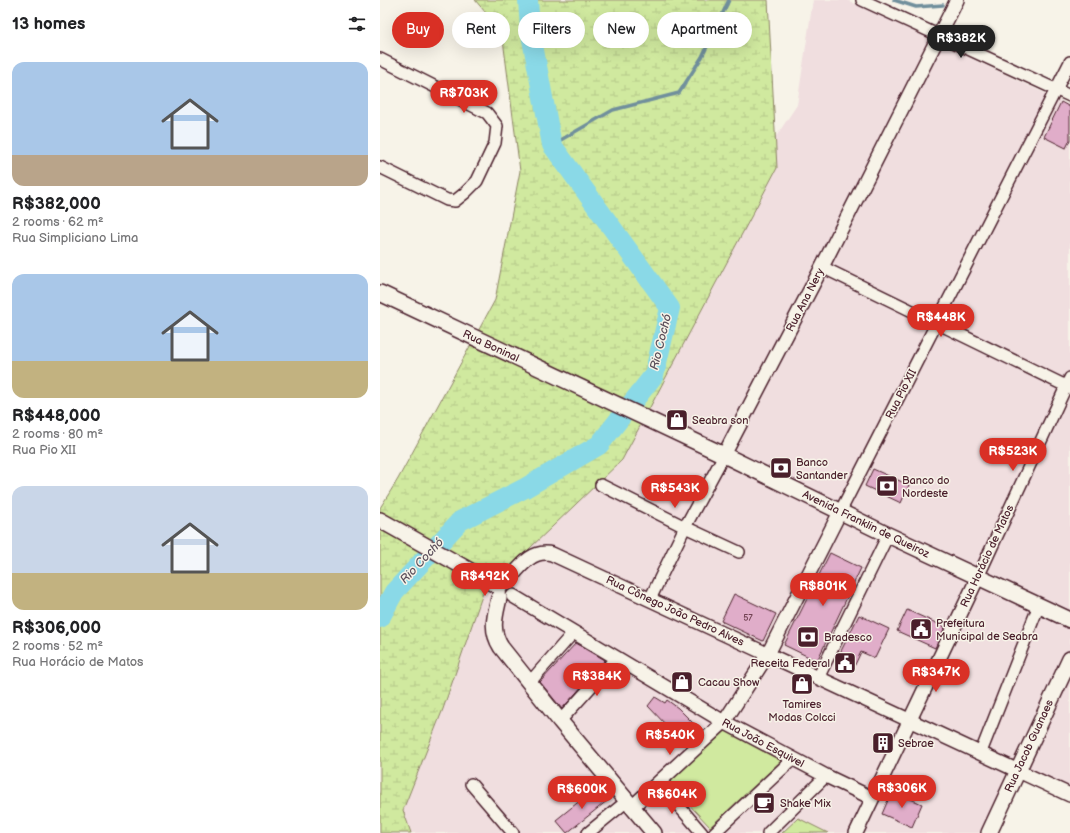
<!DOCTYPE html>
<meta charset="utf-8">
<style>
body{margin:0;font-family:"Balsamiq Sans",sans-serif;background:#f2f2f2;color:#202124;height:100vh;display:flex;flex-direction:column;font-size:15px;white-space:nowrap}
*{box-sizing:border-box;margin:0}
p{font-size:13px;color:#757577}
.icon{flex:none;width:22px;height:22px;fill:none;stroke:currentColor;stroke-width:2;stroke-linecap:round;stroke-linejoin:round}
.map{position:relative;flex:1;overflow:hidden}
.sheet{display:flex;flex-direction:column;background:#fff;width:380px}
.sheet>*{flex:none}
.top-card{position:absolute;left:12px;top:12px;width:380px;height:36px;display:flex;gap:8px}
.price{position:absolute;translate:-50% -34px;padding:0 9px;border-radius:14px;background:#d93025;color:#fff;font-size:13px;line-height:26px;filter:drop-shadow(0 1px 2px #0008)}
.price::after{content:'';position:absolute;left:50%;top:24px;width:12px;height:9px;margin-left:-6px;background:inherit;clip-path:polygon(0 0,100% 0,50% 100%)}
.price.active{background:#222;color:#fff}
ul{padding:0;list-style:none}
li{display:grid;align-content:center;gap:8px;height:212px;padding:0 12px}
li span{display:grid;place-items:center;height:124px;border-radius:12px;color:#555}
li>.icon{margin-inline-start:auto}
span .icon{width:72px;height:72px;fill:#fffc;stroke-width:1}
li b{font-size:17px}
h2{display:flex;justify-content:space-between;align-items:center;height:48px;padding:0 12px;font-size:17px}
.pill{padding:0 14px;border-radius:18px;background:#fff;box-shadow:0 4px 16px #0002;font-size:14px;line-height:36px}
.pill.active{background:#d93025;color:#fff}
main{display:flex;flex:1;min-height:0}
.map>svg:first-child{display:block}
</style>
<main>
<section class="sheet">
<h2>13 homes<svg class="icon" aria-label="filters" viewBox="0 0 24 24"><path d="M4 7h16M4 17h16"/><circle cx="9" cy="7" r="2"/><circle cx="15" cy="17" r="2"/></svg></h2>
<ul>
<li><span style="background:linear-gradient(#a9c7e8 75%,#b9a48a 0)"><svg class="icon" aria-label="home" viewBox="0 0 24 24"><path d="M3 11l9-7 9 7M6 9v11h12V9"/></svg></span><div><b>R$382,000</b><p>2 rooms · 62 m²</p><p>Rua Simpliciano Lima</p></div></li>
<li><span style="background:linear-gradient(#a9c7e8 70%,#c2b280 0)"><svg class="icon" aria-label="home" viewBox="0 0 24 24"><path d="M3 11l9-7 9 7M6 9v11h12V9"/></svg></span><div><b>R$448,000</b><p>2 rooms · 80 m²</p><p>Rua Pio XII</p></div></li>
<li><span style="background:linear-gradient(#c9d6e8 70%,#c2b280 0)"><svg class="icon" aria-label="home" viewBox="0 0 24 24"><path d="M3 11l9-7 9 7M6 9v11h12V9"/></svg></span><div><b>R$306,000</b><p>2 rooms · 52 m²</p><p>Rua Horácio de Matos</p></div></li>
</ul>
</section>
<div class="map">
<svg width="690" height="833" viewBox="0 0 690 833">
<defs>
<pattern id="wetland-marsh" width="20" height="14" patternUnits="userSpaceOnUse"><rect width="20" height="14" fill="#d0e99f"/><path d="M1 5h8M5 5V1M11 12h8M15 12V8" fill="none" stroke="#b4c789"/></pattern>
</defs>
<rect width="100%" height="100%" fill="#f7f3e8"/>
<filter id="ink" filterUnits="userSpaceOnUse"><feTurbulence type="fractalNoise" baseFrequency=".025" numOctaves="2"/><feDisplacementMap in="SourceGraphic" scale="8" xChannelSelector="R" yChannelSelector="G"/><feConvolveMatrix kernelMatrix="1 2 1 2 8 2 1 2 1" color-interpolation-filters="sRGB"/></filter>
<g filter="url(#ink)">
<polygon fill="#f0dedf" points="433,0 467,0 690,105 690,799 641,776 613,833 2,833 106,572 417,105"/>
<polygon fill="url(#wetland-marsh)" stroke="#8d8465" points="95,0 388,0 397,168 242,460 103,593 63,709 23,810 31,833 0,833 0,508 18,479 115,300 140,171 122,32"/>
<g fill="#d0e99f" stroke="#8d8465">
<polygon points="344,730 403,759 330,827 288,782"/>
<polygon points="418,818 448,833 402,833"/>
</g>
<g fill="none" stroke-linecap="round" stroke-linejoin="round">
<g stroke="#708f9c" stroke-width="3.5">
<polyline points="514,0 536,7 563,5"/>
<polyline points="172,145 233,110 299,93 322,57 349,0"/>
</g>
<polyline stroke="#8ad9e7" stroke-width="20" points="0,618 14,592 80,521 145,488 219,445 274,375 290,308 172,145 150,29 148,0"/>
</g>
<g fill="#e0adc9" stroke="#4a1f2b">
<polygon points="681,102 690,107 690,140 686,148 664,137"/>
<polygon points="493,469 529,485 521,503 485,486"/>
<polygon points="450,553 481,568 437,661 404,645"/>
<polygon points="354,594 396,614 383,641 341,621"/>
<polygon points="527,610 565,627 555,648 517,631"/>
<polygon points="479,615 509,629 495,658 481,652 472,671 455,663"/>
<polygon points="196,643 225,660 182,709 160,682"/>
<polygon points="275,697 285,703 287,700 298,708 321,731 305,745 268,706"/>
<polygon points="500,734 512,740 506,751 494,746"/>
<polygon points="217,787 228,800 187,833 176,820"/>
<polygon points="512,791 542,804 532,827 502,814"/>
</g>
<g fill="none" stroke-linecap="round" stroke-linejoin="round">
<g stroke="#4a1f2b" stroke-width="14">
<g id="minor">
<polyline points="482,0 690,96"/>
<polyline points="0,59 107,113 117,126 115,143 97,181 85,193 75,201 67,200 0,167"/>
<polyline points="442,267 690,388"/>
<polyline points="221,485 305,527 359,552"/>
<polyline points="460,512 690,62"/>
<polyline points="598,577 690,378"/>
<polyline points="270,599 305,527 344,455"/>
<polyline points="438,678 508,535"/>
<polyline points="150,682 193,633"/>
<polyline points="180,721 237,658"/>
<polyline points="601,752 659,605"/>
<polyline points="279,783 322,833"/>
<polyline points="91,784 133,833"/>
<polyline points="208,833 247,801"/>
<polyline points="334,833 413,759"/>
<polyline points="388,833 446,776"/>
</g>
</g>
<g stroke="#4a1f2b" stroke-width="16">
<g id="tertiary">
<polyline points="344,455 442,267 577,0"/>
<path d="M125,584C138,570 151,548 172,554L690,795"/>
<polyline points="133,596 344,722 446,776 492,798"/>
<polyline points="252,807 344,722 388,654 460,512"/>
<polyline points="476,833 598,577"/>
</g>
</g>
<g stroke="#4a1f2b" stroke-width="18">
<g id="secondary">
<polyline points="0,293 344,455 508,535 690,620"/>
<polyline points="0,520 119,587"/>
<path d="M119,598C115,616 110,630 121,647L180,721L274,833"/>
<polyline points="609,833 690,659"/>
</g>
</g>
<use href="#minor" stroke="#f7f3e8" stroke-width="11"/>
<use href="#tertiary" stroke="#f7f3e8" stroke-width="13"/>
<use href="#secondary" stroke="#f7f3e8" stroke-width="15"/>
</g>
</g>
<defs>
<g id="shop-square" transform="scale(1.15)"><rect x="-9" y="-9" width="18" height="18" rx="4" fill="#4a1f2b" stroke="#f7f3e8"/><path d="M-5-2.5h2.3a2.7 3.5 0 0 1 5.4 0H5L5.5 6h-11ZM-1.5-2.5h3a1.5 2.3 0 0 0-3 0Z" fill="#fff"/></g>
<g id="bank-square" transform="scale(1.15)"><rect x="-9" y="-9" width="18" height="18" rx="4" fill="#4a1f2b" stroke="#f7f3e8"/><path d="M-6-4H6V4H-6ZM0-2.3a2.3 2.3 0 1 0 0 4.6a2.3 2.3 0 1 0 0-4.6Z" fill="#fff"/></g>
<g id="civic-square" transform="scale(1.15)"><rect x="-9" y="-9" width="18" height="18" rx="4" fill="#4a1f2b" stroke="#f7f3e8"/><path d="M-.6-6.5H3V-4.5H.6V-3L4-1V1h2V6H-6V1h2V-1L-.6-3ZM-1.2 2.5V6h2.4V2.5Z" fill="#fff"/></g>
<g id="building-square" transform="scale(1.15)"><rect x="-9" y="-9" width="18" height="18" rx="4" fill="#4a1f2b" stroke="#f7f3e8"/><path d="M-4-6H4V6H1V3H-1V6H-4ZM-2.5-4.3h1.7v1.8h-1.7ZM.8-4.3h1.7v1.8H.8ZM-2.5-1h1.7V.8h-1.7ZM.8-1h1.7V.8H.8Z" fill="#fff"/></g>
<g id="cafe-square" transform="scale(1.15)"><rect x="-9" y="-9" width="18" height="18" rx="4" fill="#4a1f2b" stroke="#f7f3e8"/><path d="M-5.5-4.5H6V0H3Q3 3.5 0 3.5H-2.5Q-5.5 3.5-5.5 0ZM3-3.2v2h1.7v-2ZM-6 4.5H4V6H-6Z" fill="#fff"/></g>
</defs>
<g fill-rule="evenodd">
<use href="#shop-square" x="297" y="420"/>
<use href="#bank-square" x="401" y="468"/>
<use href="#bank-square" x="507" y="486"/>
<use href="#civic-square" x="541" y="629"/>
<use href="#bank-square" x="428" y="637"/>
<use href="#civic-square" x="465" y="663"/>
<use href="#shop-square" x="302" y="682"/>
<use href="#shop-square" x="422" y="684"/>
<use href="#building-square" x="503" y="743"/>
<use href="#cafe-square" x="384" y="803"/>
</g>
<g text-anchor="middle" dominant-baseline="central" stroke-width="3" stroke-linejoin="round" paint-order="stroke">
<g font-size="9" fill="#704252">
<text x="368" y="618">57</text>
</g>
<g font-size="11" fill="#4a1f2b" stroke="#f7f3e8">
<text transform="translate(425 300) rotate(-63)">Rua Ana Nery</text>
<text transform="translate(111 346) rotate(25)">Rua Boninal</text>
<text transform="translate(521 394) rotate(-63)">Rua Pio XII</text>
<text transform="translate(486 524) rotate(26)">Avenida Franklin de Queiroz</text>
<text transform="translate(607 556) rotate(-65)">Rua Horácio de Matos</text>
<text transform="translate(295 611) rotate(25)">Rua Cônego João Pedro Alves</text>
<text transform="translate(383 743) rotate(28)">Rua João Esquivel</text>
<text transform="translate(649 746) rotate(-65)">Rua Jacob Guanaes</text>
</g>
<g font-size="11" fill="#4a1f2b" stroke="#f7f3e8" text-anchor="start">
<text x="312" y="420">Seabra son</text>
<text x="416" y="462">Banco<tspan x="416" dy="13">Santander</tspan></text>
<text x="522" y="480">Banco do<tspan x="522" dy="13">Nordeste</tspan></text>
<text x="556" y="623">Prefeitura<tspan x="556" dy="13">Municipal de Seabra</tspan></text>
<text x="444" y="637">Bradesco</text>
<text x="450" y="663" text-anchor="end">Receita Federal</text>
<text x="318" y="682">Cacau Show</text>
<text x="422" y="704" text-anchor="middle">Tamires<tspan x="422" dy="13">Modas Colcci</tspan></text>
<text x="518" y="743">Sebrae</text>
<text x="400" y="803">Shake Mix</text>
</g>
<g font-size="12" font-style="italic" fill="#5a4e5a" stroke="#f7f3e8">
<text transform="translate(281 342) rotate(-76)">Rio Cochó</text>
<text transform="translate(42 561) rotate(-47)">Rio Cochó</text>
</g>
</g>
</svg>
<b class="price active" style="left:581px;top:59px">R$382K</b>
<b class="price" style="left:84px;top:114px">R$703K</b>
<b class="price" style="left:561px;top:338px">R$448K</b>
<b class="price" style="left:633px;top:472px">R$523K</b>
<b class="price" style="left:295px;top:509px">R$543K</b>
<b class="price" style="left:105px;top:597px">R$492K</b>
<b class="price" style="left:443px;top:607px">R$801K</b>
<b class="price" style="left:556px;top:693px">R$347K</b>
<b class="price" style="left:217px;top:697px">R$384K</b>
<b class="price" style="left:290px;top:756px">R$540K</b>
<b class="price" style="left:522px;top:809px">R$306K</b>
<b class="price" style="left:202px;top:810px">R$600K</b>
<b class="price" style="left:292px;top:815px">R$604K</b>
<div class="top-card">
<a class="pill active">Buy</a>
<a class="pill">Rent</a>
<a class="pill">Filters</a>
<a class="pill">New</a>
<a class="pill">Apartment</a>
</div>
</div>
</main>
